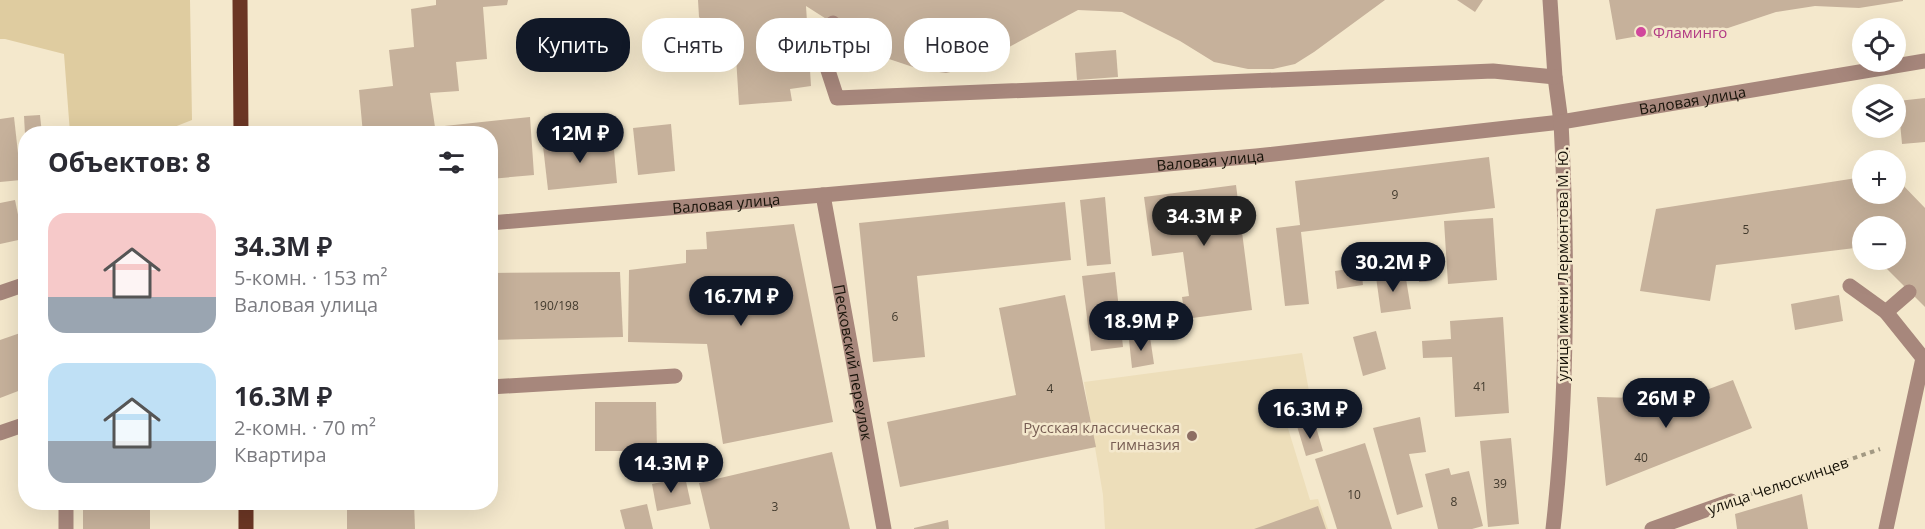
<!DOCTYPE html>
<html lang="ru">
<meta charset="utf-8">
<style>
body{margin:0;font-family:"Open Sans",sans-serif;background:#f2f2f3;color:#2b2b33;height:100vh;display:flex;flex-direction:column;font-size:22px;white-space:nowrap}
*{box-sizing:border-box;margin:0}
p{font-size:20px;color:#7c7c81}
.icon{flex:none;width:33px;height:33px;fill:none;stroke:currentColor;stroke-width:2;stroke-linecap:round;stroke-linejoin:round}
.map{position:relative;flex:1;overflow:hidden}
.panel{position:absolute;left:18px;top:126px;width:480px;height:384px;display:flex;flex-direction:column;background:#fff;border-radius:24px;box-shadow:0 6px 24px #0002}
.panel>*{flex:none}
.guide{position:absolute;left:516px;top:18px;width:570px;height:54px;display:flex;gap:12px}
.controls{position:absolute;left:1852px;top:18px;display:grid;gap:12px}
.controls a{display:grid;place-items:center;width:54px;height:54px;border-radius:50%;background:#fff;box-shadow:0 6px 24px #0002;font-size:30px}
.price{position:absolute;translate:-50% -51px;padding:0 14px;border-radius:21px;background:#111827;color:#fff;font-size:20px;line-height:39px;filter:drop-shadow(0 2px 3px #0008)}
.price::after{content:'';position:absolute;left:50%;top:36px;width:18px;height:14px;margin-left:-9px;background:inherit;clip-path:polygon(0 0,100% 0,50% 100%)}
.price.active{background:#222;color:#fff}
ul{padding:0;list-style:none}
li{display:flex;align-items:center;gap:18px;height:150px;padding:0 30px}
li span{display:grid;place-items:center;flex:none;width:168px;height:120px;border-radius:18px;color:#555}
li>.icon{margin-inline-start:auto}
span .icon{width:72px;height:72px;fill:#fffc;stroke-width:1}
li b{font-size:26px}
h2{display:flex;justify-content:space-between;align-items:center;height:72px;padding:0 30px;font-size:26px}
.pill{padding:0 21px;border-radius:24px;background:#fff;box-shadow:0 6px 24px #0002;font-size:21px;line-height:54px}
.pill.active{background:#111827;color:#fff}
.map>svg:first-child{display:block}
</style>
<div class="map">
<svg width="1925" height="529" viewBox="0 0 1925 529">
<rect width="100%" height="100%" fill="#f4e8cc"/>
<polygon fill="#eddeba" points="1302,353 1315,424 1287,425 1310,500 1318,499 1328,529 1105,529 1103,495 1084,382"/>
<polygon fill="#dfcca0" points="0,0 190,0 192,120 159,133 70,133 64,54 5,39 0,39"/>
<g fill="#c6b19b">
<polygon points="436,0 508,0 507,5 483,7 487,59 456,62 459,91 430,93 435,127 530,117 534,175 490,179 490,134 363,134 359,90 393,86 389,50 414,47 411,9 436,5"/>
<polygon points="698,0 1385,0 1314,52 1295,64 1273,69 1248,69 1214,62 1180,41 1122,12 1078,10 972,67 946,73 919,69 889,59 806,6 811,86 790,89 792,101 739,105 736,57 699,17"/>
<polygon points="1457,0 1483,0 1475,12"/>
<polygon points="1609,0 1903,0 1903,1 1859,8 1815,6 1776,12 1728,28 1671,36 1633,37 1616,40"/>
<polygon points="1116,50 1118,77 1077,80 1075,53"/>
<polygon points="1925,98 1925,142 1902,144 1898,101"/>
<polygon points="40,115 42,134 25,134 24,116"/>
<polygon points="14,117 21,180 0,182 0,119"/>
<polygon points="671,124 675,171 638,175 633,128"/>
<polygon points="613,139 617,183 548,190 543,146"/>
<polygon points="1489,157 1495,208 1301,232 1309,304 1285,306 1276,228 1300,225 1295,181"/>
<polygon points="1863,177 1863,194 1896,194 1896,178 1925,208 1925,307 1878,260 1896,260 1896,226 1863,226 1863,247 1716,265 1710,301 1640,291 1656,209"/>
<polygon points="1236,185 1252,310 1185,319 1182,297 1189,296 1183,252 1152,256 1144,197"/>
<polygon points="1105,197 1111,264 1087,266 1080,200"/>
<polygon points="15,200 23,239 0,244 0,203"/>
<polygon points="1065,202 1071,260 917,276 925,357 873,362 859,223"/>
<polygon points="1493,218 1497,280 1448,284 1444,221"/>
<polygon points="794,224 833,422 723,444 707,344 628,342 629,270 686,263 686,250 707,249 706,232"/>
<polygon points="1361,267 1363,285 1337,289 1335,271"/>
<polygon points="1418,271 1432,271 1432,281 1419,282"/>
<polygon points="620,272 623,337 490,340 490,273"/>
<polygon points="1115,272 1123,347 1091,351 1082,276"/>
<polygon points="1405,273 1411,309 1381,313 1376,277"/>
<polygon points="1065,295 1096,447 900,487 887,422 1016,395 999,308"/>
<polygon points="1839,295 1843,321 1795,330 1791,304"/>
<polygon points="1503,317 1509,413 1455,417 1452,357 1423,358 1422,341 1451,339 1450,321"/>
<polygon points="26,331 26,388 0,398 0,340"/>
<polygon points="1376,331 1386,369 1363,376 1353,337"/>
<polygon points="1150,337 1154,364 1132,368 1129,340"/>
<polygon points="1733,380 1752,428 1606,486 1597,397 1636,398 1642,414"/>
<polygon points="595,402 656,402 657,451 595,451"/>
<polygon points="1420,417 1426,452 1409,454 1423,507 1397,515 1373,428"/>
<polygon points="1297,426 1316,427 1323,451 1306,456"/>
<polygon points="1511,438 1519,524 1488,527 1480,441"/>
<polygon points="1365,443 1392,529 1337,529 1315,459"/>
<polygon points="832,452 850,529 710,529 699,483"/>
<polygon points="1449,468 1451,475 1469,471 1483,526 1472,529 1438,529 1425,474"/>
<polygon points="685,477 691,504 657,511 652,484"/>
<polygon points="1802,494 1808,529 1737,529 1735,514"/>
<rect x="83" y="502" width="67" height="27"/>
<polygon points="347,502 414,502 415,529 347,529"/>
<polygon points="647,504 653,529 625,529 620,510"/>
<polygon points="1318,506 1326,529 1254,529"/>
<polygon points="948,520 949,529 914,529 914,528"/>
</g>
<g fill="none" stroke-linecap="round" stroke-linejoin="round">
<polyline stroke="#a29983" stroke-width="4" stroke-dasharray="4.5 4.5" stroke-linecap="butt" points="1751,494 1880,449"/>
<g stroke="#a7877c" stroke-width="15">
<polyline points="1550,0 1555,77 1561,122"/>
<polyline points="833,23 821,49 837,98 1493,71 1555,77"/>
<polyline points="1850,286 1886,312 1923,358 1886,529"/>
<polyline points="1886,312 1909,292"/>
<polyline points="490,387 675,376"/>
<polyline points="0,433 26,424"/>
<polyline points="66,502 66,529"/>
<polyline points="1652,529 1731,501"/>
</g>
<g stroke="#a7877c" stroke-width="15">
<path id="s1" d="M823,195L884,529"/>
<path id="s2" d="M490,223L823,195L1256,156L1561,122L1925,61"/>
<polyline points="0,293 26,284"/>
<path d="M1553,529C1568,396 1568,256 1561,122"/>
</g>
<g stroke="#6b3624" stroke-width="15">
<polyline points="240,0 241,134"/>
<polyline points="246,502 246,529"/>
</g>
</g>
<circle fill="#d1479c" stroke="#f4e8cc" stroke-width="2" cx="1641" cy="32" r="6"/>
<circle fill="#8d6e63" stroke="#f4e8cc" stroke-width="2" cx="1192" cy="436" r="6"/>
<g text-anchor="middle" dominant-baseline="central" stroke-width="5" stroke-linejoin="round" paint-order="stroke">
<g font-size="12" fill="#423a2d">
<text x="1395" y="194">9</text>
<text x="1746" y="229">5</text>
<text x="556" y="305">190/198</text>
<text x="895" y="316">6</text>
<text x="1480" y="386">41</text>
<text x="1050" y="388">4</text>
<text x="1641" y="457">40</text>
<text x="1500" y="483">39</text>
<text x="1354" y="494">10</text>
<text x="1454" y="501">8</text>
<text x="775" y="506">3</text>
</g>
<g font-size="15" fill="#b23c85" stroke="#f4e8cc" text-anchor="start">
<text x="1653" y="32">Фламинго</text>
</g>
<g font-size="15" fill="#161208" stroke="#f4e8cc">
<text stroke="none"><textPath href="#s2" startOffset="1209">Валовая улица</textPath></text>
<text stroke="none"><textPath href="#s2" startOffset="723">Валовая улица</textPath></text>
<text stroke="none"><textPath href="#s2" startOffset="237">Валовая улица</textPath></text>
<text transform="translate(1562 264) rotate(-90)">улица имени Лермонтова М. Ю.</text>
<text stroke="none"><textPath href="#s1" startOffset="170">Песковский переулок</textPath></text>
<text transform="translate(1778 485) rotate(-19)">улица Челюскинцев</text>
</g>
<g font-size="15" fill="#785e54" stroke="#f4e8cc" text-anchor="end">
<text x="1180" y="427">Русская классическая<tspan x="1180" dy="17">гимназия</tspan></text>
</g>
</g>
</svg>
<div class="controls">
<a><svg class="icon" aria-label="locate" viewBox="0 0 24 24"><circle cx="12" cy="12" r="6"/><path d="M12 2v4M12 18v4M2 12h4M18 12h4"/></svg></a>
<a><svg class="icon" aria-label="layers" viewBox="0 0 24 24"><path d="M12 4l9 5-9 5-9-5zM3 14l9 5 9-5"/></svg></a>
<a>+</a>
<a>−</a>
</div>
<b class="price" style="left:580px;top:164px">12M ₽</b>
<b class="price active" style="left:1204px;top:247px">34.3M ₽</b>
<b class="price" style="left:1393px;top:293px">30.2M ₽</b>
<b class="price" style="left:741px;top:327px">16.7M ₽</b>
<b class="price" style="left:1141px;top:352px">18.9M ₽</b>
<b class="price" style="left:1666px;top:429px">26M ₽</b>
<b class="price" style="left:1310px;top:440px">16.3M ₽</b>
<b class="price" style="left:671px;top:494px">14.3M ₽</b>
<div class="guide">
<a class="pill active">Купить</a>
<a class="pill">Снять</a>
<a class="pill">Фильтры</a>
<a class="pill">Новое</a>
</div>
<section class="panel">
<h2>Объектов: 8<svg class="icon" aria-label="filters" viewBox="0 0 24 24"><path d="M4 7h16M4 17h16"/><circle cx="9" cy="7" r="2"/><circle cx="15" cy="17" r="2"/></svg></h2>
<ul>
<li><span style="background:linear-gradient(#f6c9c9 70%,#9aa5b1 0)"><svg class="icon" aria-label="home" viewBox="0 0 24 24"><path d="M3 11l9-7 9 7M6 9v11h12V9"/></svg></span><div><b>34.3M ₽</b><p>5-комн. · 153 m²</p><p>Валовая улица</p></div></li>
<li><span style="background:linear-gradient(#bfe0f5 65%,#9aa5b1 0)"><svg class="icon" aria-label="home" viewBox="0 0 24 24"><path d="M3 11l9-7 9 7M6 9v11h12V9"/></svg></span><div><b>16.3M ₽</b><p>2-комн. · 70 m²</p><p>Квартира</p></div></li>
</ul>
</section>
</div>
